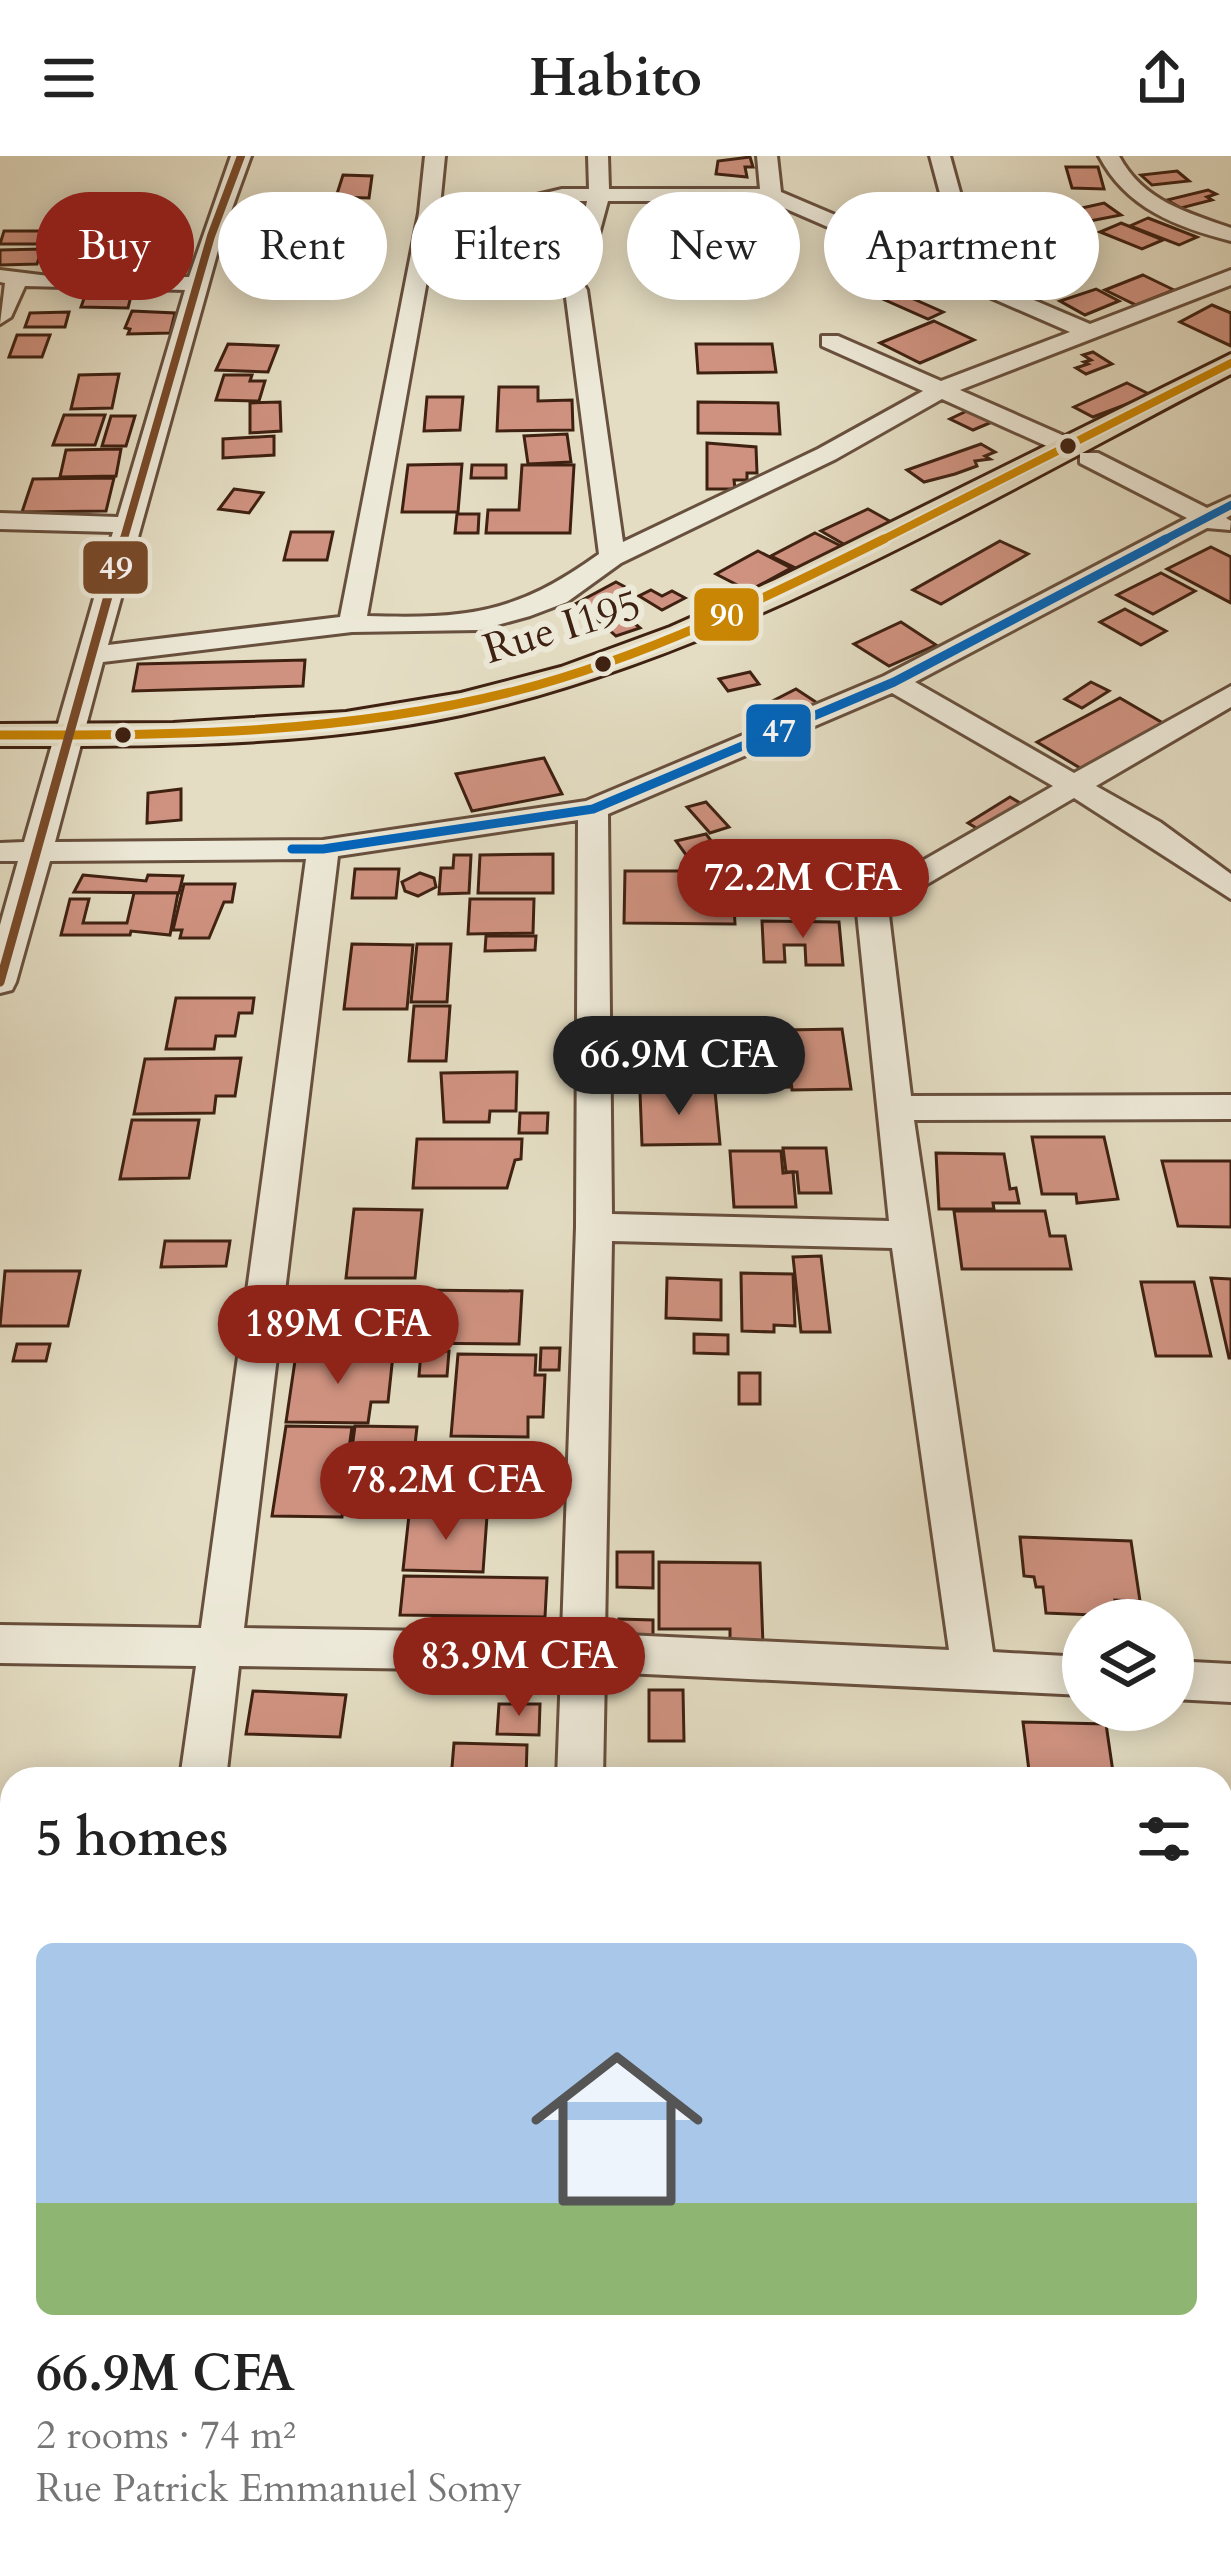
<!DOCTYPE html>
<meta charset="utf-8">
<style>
body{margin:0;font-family:Cardo,serif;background:#f2f2f2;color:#222;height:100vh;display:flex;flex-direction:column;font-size:45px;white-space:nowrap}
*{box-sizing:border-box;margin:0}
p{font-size:39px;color:#767676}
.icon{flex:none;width:66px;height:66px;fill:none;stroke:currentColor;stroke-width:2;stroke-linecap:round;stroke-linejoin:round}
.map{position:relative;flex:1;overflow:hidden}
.details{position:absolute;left:0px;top:1611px;width:1233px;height:807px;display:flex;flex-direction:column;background:#fff;border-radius:36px 36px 0 0;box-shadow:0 6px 30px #0003}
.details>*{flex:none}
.top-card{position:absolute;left:36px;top:36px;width:1161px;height:108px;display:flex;gap:24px}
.buttons{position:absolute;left:1062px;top:1443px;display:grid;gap:24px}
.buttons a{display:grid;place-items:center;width:132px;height:132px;border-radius:50%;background:#fff;box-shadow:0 6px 30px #0003;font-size:60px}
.price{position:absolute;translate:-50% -102px;padding:0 27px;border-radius:42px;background:#8f2418;color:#fff;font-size:39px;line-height:78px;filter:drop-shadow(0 3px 6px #0008)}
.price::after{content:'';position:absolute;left:50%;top:72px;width:36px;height:27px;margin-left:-18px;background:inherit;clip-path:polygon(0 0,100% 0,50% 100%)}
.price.current{background:#222;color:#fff}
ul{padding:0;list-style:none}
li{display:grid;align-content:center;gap:24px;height:636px;padding:0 36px}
li span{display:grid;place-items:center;height:372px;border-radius:18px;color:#555}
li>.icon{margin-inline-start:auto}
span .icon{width:216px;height:216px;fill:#fffc;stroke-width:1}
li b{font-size:51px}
h2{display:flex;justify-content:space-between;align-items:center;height:144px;padding:0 36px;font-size:51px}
.tag{padding:0 42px;border-radius:54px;background:#fff;box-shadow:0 6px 30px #0003;font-size:42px;line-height:108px}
.tag.current{background:#8f2418;color:#fff}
header{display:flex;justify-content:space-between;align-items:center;height:156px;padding:0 36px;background:#fff;font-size:54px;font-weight:800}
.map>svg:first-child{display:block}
</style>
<header><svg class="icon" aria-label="menu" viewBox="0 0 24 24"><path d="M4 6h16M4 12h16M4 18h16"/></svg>Habito<svg class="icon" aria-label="share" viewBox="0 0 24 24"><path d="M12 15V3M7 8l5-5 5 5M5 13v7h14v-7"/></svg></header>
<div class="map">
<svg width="1231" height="2416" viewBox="0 0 1231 2416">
<rect width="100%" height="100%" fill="#e4ddc3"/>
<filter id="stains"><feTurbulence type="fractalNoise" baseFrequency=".00167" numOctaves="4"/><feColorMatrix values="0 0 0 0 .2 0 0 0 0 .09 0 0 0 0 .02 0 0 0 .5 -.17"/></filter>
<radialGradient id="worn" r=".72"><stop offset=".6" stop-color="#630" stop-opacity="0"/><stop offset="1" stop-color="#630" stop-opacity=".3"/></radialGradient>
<g fill="#cf9280" stroke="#3f2112" stroke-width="3">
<polygon points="750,1 753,11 745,11 747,21 716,18 718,5"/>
<polygon points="1066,11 1098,11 1104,33 1072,32"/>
<polygon points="1177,15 1189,25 1152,29 1141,19"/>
<polygon points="343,19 372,20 369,42 336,41"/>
<polygon points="1208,34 1216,38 1207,41 1212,44 1181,52 1167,44"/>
<polygon points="299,39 296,64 263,64 266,40"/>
<polygon points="1104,47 1121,59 1049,73 1046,60"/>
<polygon points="713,53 717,78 675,82 660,78 657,54"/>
<polygon points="1148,62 1197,81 1179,89 1130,70"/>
<polygon points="1121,67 1163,84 1142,93 1100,76"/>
<polygon points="4,75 46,75 41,88 0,88"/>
<polygon points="42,93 37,108 0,109 0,94"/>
<polygon points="1143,119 1174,134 1136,149 1105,134"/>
<polygon points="1096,133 1119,145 1085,159 1060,145"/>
<polygon points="132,136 128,152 81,151 86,137"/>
<polygon points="900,137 943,156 928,163 885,144"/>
<polygon points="1212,149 1231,157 1231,190 1180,166"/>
<polygon points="132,155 175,157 170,177 128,178 130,173 125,172"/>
<polygon points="69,156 65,171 25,171 30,157"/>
<polygon points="934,165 974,184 920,207 880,187"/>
<polygon points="17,179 50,179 42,201 9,201"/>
<polygon points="228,188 278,190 268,216 216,214"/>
<polygon points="696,188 772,188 776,216 698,217"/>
<polygon points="1093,196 1112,208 1086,218 1076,212 1088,208 1084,206 1091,204 1083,199"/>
<polygon points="119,218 112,252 71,253 79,219"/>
<polygon points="224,219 252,219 250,225 265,225 259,245 216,244"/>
<polygon points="1127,227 1151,239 1093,261 1074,251"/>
<polygon points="499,231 538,231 538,245 572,244 573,274 497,275"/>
<polygon points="427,241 463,241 460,274 424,275"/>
<polygon points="280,246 281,275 250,277 250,247"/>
<polygon points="698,246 778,247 780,278 698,277"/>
<polygon points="969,254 992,266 973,274 950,263"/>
<polygon points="64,259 105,259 95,289 53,289"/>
<polygon points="111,260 135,260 126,290 102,290"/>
<polygon points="567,278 571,306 528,308 524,280"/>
<polygon points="274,280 274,299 223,302 223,283"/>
<polygon points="707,287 756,291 757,317 747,317 747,324 734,324 735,333 707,333"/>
<polygon points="981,288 995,296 985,300 990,303 975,305 977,310 955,318 924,326 907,314"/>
<polygon points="121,293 116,320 60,321 66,294"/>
<polygon points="462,308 458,356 402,356 408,309"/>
<polygon points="472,309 506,309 506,322 471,322"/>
<polygon points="522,309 574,309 570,377 486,377 488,354 519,354"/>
<polygon points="114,322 106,355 22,356 33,323"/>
<polygon points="234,333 263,337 249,357 219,353"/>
<polygon points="868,353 895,368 847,390 821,375"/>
<polygon points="457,358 479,358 478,377 455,377"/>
<polygon points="291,376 333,376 327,404 284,404"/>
<polygon points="815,377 845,392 802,415 771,400"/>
<polygon points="1000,385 1028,398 941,448 913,434"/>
<polygon points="1211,391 1231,401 1231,447 1167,413"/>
<polygon points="758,395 791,412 749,435 716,418"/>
<polygon points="1161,417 1195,435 1153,458 1117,439"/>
<polygon points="616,426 627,432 586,454 575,448"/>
<polygon points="651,434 662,440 672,435 685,442 662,454 639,440"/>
<polygon points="612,448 640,472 616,480 589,456"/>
<polygon points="1125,453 1166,475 1141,489 1100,466"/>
<polygon points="901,466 936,489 889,510 854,488"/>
<polygon points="305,504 303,530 133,535 138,508"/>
<polygon points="750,516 759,528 728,535 719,523"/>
<polygon points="1091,526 1109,535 1082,552 1065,543"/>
<polygon points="796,533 822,550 774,574 749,557"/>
<polygon points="1120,542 1168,570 1085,615 1037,586"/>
<polygon points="544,602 562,638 472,655 456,618"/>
<polygon points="181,633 181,664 147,667 148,637"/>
<polygon points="1010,641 1025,650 983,676 968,667"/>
<polygon points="706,646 729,671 710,677 687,651"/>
<polygon points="706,678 727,706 697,714 676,685"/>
<polygon points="553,698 553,737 478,737 480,699"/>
<polygon points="454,699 471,699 469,737 439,738 441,712 453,712"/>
<polygon points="355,713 399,713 396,742 352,742"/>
<polygon points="625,715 732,715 735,768 624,767"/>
<polygon points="420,717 434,722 436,731 418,740 405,735 402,726"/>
<polygon points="83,719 146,725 148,719 183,720 179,737 74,736"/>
<polygon points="184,728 235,728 232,746 224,746 209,782 180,782 182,774 173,774"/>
<polygon points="134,737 178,737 170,779 131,775 130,779 61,779 70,743 89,743 83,767 127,767"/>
<polygon points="470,743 534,743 533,777 468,778"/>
<polygon points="762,765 839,766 843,809 806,809 805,789 784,789 785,806 764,806"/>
<polygon points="486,780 536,780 535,794 485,795"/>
<polygon points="352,788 413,789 407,853 344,853"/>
<polygon points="417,788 451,788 447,846 411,846"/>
<polygon points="176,842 254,842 252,857 239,857 235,880 216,880 214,893 166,893"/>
<polygon points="414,850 450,850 446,905 409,905"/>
<polygon points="781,871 789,931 752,932 746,872"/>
<polygon points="842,873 851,933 792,934 785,874"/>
<polygon points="689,881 716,881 720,928 687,929"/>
<polygon points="658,886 681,886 682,929 658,929"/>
<polygon points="241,902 235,940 216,940 214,957 134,958 145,903"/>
<polygon points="517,916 516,955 490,955 489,966 444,966 441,917"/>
<polygon points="715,935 720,988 642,989 640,936"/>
<polygon points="520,957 548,957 547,977 519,977"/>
<polygon points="132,964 199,964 189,1022 120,1023"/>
<polygon points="1032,981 1104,981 1118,1043 1077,1047 1076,1038 1042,1038"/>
<polygon points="417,983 522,983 521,1003 515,1004 507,1032 413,1032"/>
<polygon points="783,992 826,992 831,1037 799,1037 797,1016 786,1016"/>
<polygon points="730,995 781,995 783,1017 793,1016 796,1051 734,1051"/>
<polygon points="936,997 1004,998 1010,1033 1016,1032 1019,1047 993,1047 994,1053 939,1053"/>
<polygon points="1162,1005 1231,1005 1231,1071 1178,1070"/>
<polygon points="354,1053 422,1054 415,1122 346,1122"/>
<polygon points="954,1055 1045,1055 1050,1080 1065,1080 1071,1113 962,1113"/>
<polygon points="165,1085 230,1085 226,1110 161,1111"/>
<polygon points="821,1100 830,1176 801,1176 793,1101"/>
<polygon points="5,1115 80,1115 68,1170 0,1170"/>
<polygon points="741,1117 793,1118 795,1170 774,1169 774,1176 742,1175"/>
<polygon points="667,1122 721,1124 721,1164 666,1162"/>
<polygon points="1211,1122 1231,1123 1231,1202 1229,1202"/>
<polygon points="1141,1126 1194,1126 1211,1200 1156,1200"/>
<polygon points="415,1134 522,1135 519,1188 410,1187"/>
<polygon points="694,1178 728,1179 728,1198 694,1197"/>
<polygon points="17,1188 50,1188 46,1205 13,1205"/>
<polygon points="541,1192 560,1192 559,1214 540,1214"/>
<polygon points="421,1195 449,1195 447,1220 419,1220"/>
<polygon points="296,1198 393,1199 388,1246 371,1246 368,1267 286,1266"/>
<polygon points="458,1198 536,1199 535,1219 545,1219 543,1261 528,1261 528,1281 451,1280"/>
<rect x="739" y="1217" width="21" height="31"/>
<polygon points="286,1270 352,1271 348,1300 351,1300 355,1270 417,1271 412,1315 358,1313 357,1326 347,1325 342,1361 272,1360"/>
<polygon points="409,1359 487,1360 483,1416 403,1414"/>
<polygon points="1020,1381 1131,1385 1140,1445 1115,1444 1118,1460 1046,1457 1043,1431 1036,1431 1034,1421 1024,1420"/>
<polygon points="617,1396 653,1396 653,1432 617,1431"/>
<polygon points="659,1406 760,1407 763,1489 730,1489 730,1473 659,1473"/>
<polygon points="404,1420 547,1422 545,1461 400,1459"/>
<polygon points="619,1463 653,1464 653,1487 619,1487"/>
<polygon points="649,1534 683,1534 684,1585 649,1585"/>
<polygon points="253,1535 346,1539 340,1581 246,1578"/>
<polygon points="499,1548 540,1548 539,1579 497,1578"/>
<polygon points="1023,1566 1106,1568 1114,1623 1030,1623"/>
<polygon points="454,1587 527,1589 526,1623 451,1623"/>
<rect x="0" y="1774" width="12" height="93"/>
<polygon points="8,1894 12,1894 12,1961 0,1961 0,1924"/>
<rect x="644" y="2406" width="175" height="10"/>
</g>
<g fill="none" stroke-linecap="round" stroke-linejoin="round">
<g stroke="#68503e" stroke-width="6">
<g id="minor">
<path d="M231,0H251L222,80L108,489L340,461L419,57L425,0H445L440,50L495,49L562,33H589L588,0H608L609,33H760L757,0H777L781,36L960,112L930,0H950L984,123L1090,168L1231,114V129L960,234L1078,286V296H1060L942,243L836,303L621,407L567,446L530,460L479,474L352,476L103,506L55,686L323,684L586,645L884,520L1187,362L1080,307V297H1098L1207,352L1231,341V359L1226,362L1231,365L1230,374L1207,372L915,526L1074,617L1231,530V551L1096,630L1160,666L1231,718V743L1074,642L888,751L911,940L1231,939V963L914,964L993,1496L1083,1501V1539L605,1516L603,1623H557L561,1515L239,1510L226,1623H180L196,1510L0,1507V1469L201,1472L306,703L50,705L16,826L12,834L0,837V769L18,705H0V687L24,686L113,376L0,373V357L118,361L185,134L25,130L11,161L0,168L5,127L0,126V114L49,120L189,121ZM562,45H587L581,74L550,87V95H564L598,82L608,45H768L1070,176L941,225L838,180H822V190L923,235L818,293L623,386L587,134L584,129H568L565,134L599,398C516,458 467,463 367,460L438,63L495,61ZM892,537L1053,630L861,740L856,747L889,1065L612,1058L608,658ZM578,664L576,1071L562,1477L244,1472L338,700ZM612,1085L892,1092L949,1494L605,1478Z"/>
<path d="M1099,0H1119C1143,45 1186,56 1231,72V85C1176,71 1126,52 1099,0Z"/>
<polygon points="1173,1505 1231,1508 1231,1546 1173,1543"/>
<polygon points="1221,1859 1231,1860 1231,1910 1221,1909"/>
<polygon points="42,2406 100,2406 97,2416 39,2416"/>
<rect x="536" y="2406" width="58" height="10"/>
<polygon points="1030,2406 1088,2406 1089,2416 1031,2416"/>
</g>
</g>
<g stroke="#3f2112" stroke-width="6">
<path id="major" d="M1231,198V218C992,342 725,502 461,559C310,591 154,590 0,590V568L173,567L346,556L461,537L561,511L670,471L775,424Z"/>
</g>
<use href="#minor" fill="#ede9d8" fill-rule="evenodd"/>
<use href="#major" fill="#e4ddc3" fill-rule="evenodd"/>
<g stroke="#ede9d8" stroke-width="12">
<polyline id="bus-1-far1" points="878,386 1231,207"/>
</g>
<g stroke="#ede9d8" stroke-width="16">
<path id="bus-1" d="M0,579C173,580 346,578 515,535C644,502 765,442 884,383"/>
</g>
<g stroke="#ede9d8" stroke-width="12">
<polyline id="bus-2-far1" points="1160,386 1231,349"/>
</g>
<g stroke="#ede9d8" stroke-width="16">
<polyline id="bus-2" points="292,693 323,693 593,653 894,526 1166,383"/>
</g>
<g stroke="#ede9d8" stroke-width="12">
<polyline id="bus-3-far1" points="123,386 211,80 241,0"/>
</g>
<g stroke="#ede9d8" stroke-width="16">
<polyline id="bus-3" points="0,826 124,383"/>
</g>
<use href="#bus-1-far1" stroke="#c98504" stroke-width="8"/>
<use href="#bus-1" stroke="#c98504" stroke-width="9"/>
<use href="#bus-2-far1" stroke="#0065bd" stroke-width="8"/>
<use href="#bus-2" stroke="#0065bd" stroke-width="9"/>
<use href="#bus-3-far1" stroke="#7a4b2a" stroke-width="8"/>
<use href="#bus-3" stroke="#7a4b2a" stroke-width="9"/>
</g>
<g fill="#3f2112" stroke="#ede9d8" stroke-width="4.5">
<circle cx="1068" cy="290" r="10"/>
<circle cx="603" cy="508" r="10"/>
<circle cx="123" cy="579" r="10"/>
</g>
<g text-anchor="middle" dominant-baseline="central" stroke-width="12" stroke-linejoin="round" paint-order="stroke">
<g font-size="42" fill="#3f2112" stroke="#ede9d8">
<text transform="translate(562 471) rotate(-17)">Rue I195</text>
</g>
</g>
<g stroke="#ede9d8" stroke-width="4.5">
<rect x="81" y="383" width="69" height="57" rx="12" fill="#7a4b2a"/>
<rect x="692" y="430" width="69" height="57" rx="12" fill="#c98504"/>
<rect x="744" y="546" width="69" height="57" rx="12" fill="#0065bd"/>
</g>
<g font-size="33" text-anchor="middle" font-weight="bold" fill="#fff">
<text x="116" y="423">49</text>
<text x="727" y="470">90</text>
<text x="779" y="586">47</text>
</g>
<rect width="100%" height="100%" filter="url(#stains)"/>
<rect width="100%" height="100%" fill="url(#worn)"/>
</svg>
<div class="buttons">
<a><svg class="icon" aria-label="layers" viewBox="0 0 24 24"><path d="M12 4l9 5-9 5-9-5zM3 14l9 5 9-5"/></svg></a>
</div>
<b class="price" style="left:803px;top:785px">72.2M CFA</b>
<b class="price current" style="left:679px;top:962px">66.9M CFA</b>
<b class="price" style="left:338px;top:1231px">189M CFA</b>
<b class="price" style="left:446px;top:1387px">78.2M CFA</b>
<b class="price" style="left:519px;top:1563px">83.9M CFA</b>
<div class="top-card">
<a class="tag current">Buy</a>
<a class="tag">Rent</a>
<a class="tag">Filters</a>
<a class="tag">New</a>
<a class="tag">Apartment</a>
</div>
<section class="details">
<h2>5 homes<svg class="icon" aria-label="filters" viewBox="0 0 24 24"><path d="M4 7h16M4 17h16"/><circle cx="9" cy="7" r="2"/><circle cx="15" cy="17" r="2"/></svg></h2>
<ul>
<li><span style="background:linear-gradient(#a9c7e8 70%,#8fb573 0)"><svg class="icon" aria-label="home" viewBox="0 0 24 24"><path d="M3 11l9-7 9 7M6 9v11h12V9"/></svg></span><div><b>66.9M CFA</b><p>2 rooms · 74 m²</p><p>Rue Patrick Emmanuel Somy</p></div></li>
</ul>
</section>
</div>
